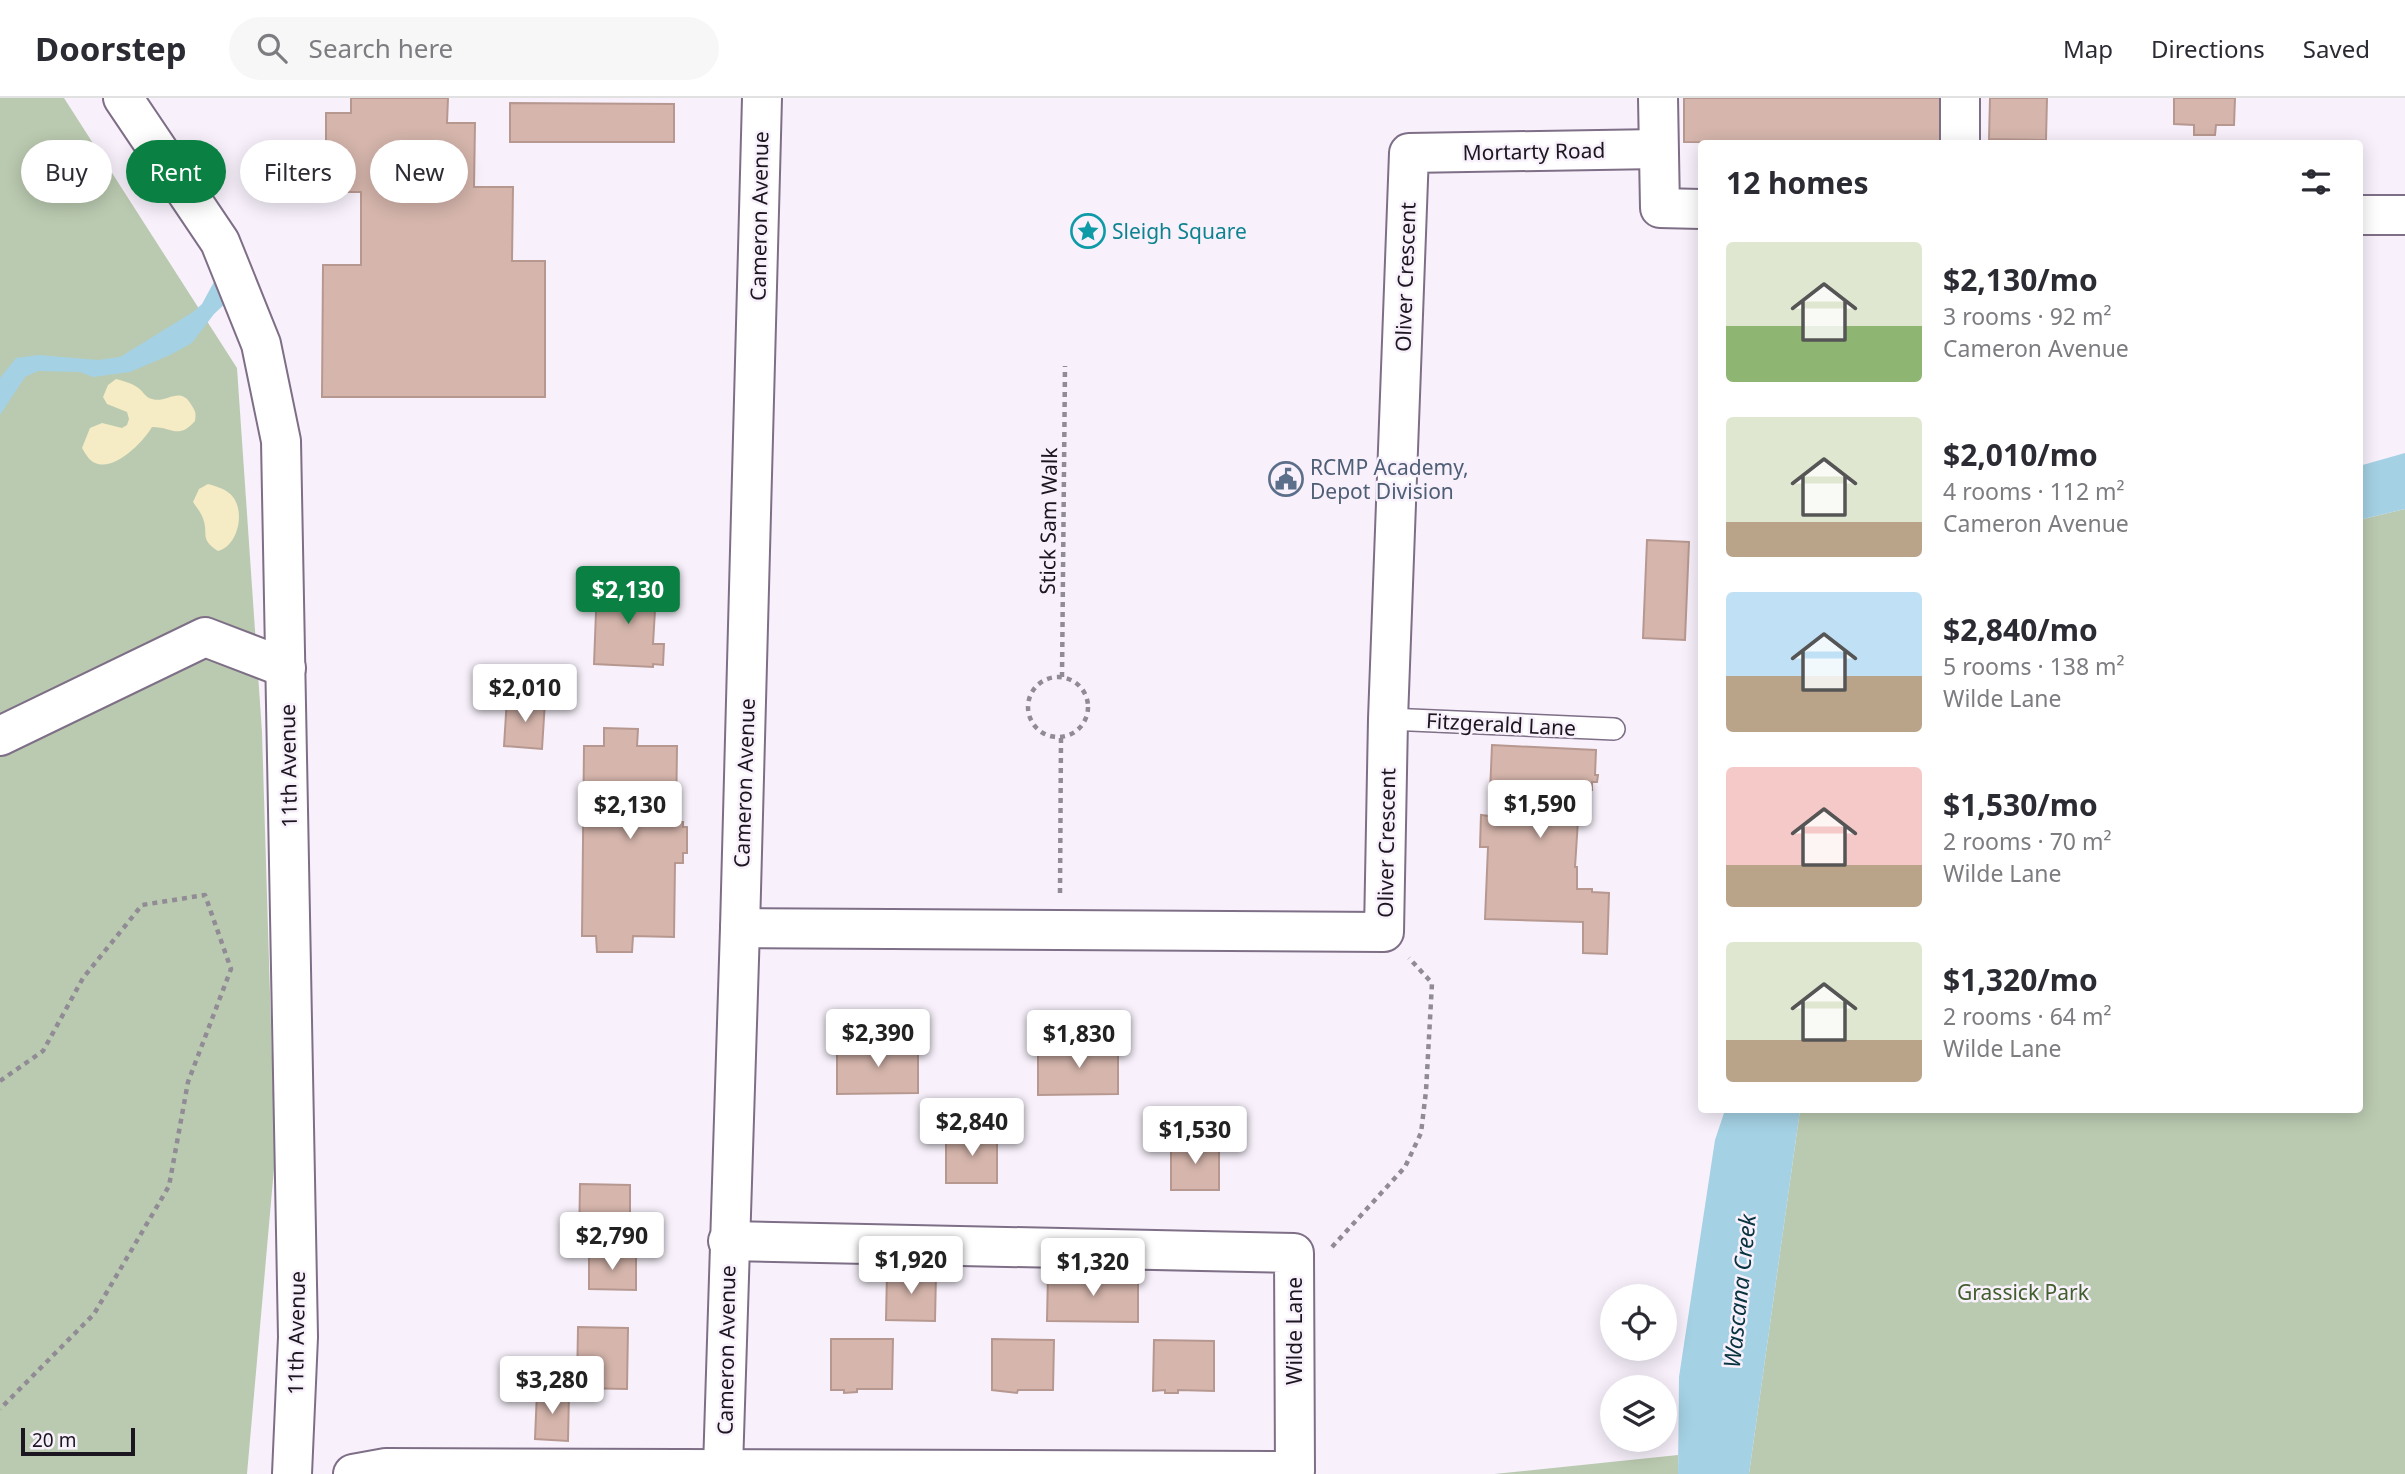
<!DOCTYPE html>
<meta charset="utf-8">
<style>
body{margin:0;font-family:"Noto Sans",sans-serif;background:#f7f7f7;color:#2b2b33;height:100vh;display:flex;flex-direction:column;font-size:26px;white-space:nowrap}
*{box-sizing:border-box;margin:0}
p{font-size:23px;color:#7c7c81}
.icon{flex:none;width:38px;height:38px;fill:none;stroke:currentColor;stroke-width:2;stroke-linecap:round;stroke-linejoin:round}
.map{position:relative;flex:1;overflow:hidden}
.panel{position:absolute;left:1698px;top:42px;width:665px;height:973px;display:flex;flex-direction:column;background:#fff;border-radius:7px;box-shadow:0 4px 18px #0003}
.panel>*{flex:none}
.hud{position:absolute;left:21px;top:42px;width:665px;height:63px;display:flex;gap:14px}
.fabs{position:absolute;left:1600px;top:1186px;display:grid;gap:14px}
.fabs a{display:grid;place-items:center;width:77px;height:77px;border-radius:50%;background:#fff;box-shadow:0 4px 18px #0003;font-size:35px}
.scale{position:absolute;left:21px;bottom:18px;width:114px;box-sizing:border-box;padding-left:7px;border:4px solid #1b161f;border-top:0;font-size:19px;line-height:24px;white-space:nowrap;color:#1b161f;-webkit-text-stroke:5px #f8f1fc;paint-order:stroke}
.price{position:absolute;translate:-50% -60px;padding:0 16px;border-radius:7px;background:#fff;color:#222;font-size:23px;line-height:46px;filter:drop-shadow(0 2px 4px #0008)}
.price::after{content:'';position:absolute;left:50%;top:42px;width:21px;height:16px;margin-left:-10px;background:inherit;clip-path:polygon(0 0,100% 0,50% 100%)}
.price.active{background:#0b8043;color:#fff}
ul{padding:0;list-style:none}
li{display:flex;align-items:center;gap:21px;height:175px;padding:0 28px}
li span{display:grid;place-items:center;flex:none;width:196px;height:140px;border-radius:7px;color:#555}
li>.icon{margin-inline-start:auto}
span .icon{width:84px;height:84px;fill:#fffc;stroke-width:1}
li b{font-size:30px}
h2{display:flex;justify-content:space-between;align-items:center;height:84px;padding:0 28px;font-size:30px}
.tag{padding:0 24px;border-radius:32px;background:#fff;box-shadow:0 4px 18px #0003;font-size:24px;line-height:63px}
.tag.active{background:#0b8043;color:#fff}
header{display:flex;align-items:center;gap:42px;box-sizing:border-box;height:98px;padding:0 35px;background:#fff;border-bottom:2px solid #e1e1e2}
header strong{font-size:33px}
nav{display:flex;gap:38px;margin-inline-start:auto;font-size:24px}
.search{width:490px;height:63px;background:#f7f7f7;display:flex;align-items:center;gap:18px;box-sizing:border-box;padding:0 24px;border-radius:38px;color:#7c7c81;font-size:26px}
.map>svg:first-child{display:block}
</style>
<header>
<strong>Doorstep</strong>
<div class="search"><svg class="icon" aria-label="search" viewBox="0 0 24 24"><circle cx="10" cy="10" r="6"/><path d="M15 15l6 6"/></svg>Search here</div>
<nav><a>Map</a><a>Directions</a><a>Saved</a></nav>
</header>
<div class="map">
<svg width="2405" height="1376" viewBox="0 0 2405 1376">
<rect width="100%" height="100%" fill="#f8f1fc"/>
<g fill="#bacab0">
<polygon points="0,0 64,0 237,270 262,634 275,1059 247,1376 0,1376"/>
<polygon points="2405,411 2405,1376 1749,1376 1800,1012 2359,1012 2359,422"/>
<polygon points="1678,1357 1678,1376 1494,1376"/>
</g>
<g fill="#f5ebc5">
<path d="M116,281C123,283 131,285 137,289C142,292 145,298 149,300C166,308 180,285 192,308C196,314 196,316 195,323C178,342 173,329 152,329C144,343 117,371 98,366C90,364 86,357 82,350L90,330L102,325L122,330L127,327L129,321L127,314L107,306L103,299L108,287Z"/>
<path d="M208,386C215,388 223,390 229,395C247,409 239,448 218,453C198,440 210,436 202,418C200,413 196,409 193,404L199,391Z"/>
</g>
<g fill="#a4d1e4">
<polygon points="215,182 229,202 214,216 192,245 170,257 130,274 93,279 80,274 38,273 25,279 0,317 0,280 16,260 38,257 98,262 120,259 193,214 202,206"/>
<polygon points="2405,355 2405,411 2359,422 2359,368"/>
<polygon points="1725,1012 1800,1012 1749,1376 1678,1376 1679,1279 1715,1042"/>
</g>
<g fill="#d5b5ac" stroke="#b79890" stroke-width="2">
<polygon points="351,0 448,0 447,25 475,25 474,89 513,89 512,163 545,163 545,299 322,299 323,167 361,167 361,94 326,94 326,15 351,15"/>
<polygon points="1684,0 1948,0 1948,45 1684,44"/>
<polygon points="1990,0 2047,0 2046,42 1989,41"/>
<polygon points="2174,0 2235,0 2234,27 2216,27 2215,37 2194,37 2194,27 2174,26"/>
<polygon points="510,5 674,6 674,44 510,44"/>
<polygon points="1647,442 1689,444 1685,542 1643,540"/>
<polygon points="597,488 655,490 655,492 665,493 665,512 655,512 653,546 664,546 663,567 653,566 653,569 594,566"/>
<polygon points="507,600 545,603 542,651 504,648"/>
<polygon points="604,630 638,631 637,648 677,648 676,724 683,724 683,729 687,729 687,755 683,755 683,765 675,765 674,839 633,838 632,854 597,854 596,838 582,838 584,648 604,648"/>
<polygon points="1492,647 1596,652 1595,677 1598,677 1597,684 1592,684 1592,692 1580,691 1575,769 1577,769 1577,791 1592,791 1592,794 1609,795 1607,856 1583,855 1583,824 1485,821 1488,749 1480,749 1481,717 1489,718"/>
<polygon points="875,943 918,945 918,995 837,996 837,948 875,949"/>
<polygon points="1076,944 1118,946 1118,996 1038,997 1038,949 1075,949"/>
<rect x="946" y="1036" width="51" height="49"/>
<rect x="1171" y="1044" width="48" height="48"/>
<polygon points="580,1086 630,1087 630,1148 579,1147"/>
<polygon points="589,1157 636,1158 636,1192 589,1191"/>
<polygon points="887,1174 936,1175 935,1223 886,1222"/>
<polygon points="1048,1175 1138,1176 1138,1224 1047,1223"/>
<polygon points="578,1229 628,1230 627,1291 577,1290"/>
<polygon points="831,1241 893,1241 892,1291 857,1291 857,1294 844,1295 844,1292 831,1292"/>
<polygon points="992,1241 1054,1242 1053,1292 1018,1292 1017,1295 992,1292"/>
<polygon points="1154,1242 1214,1243 1214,1293 1178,1292 1178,1295 1165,1295 1165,1292 1153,1293"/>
<polygon points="537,1293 569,1294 568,1343 535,1341"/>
</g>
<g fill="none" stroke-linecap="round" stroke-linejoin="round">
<g stroke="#7e6f87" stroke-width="24">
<polyline id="service" points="1388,621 1614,631"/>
</g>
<g stroke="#7e6f87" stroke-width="42">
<g id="minor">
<polyline points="1658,0 1660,110 1701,111"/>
<polyline points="1960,46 1960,0"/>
<polyline points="2359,117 2405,117"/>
<polyline points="0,638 205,539 286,570"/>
<polyline points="740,830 1384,834 1388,621 1409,55 1658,51"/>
<polyline points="723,1370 740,830 762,0"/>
<polyline points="353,1376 386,1370 1295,1373 1294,1155 728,1143"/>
</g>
</g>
<g stroke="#7e6f87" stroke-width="42">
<polyline id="tertiary" points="123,0 220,144 261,246 281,343 298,1239 292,1376"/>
</g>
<g stroke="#918b95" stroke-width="4.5" stroke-dasharray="5 5" stroke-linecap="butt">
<polyline points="1062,579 1065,268"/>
<circle cx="1058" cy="609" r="30"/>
<polyline points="1060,795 1061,639"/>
<polyline points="0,983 43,953 83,880 142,807 205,797 231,871 188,984 169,1088 94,1216 0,1311"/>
<polyline points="1332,1149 1405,1069 1421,1035 1426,993 1432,885 1409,860"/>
</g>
<use href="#service" stroke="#fff" stroke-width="21"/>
<use href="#minor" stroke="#fff" stroke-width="38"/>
<use href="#tertiary" stroke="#fff" stroke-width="38"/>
</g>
<defs>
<g id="sight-ring" transform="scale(1.75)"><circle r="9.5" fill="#f8f1fc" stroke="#0f9aa8" stroke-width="1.5"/><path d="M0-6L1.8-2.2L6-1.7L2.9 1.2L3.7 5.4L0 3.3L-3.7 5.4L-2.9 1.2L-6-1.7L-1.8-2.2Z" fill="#0f9aa8"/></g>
<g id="civic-ring" transform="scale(1.75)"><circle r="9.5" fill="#f8f1fc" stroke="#5c6f8a" stroke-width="1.5"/><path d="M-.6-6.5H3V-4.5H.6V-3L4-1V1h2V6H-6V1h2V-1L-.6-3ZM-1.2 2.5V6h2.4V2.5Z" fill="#5c6f8a"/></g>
</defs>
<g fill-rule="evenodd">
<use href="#sight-ring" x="1088" y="133"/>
<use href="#civic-ring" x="1286" y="381"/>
</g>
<g text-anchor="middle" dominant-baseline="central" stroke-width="5" stroke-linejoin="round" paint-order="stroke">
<g font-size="21" fill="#1b161f" stroke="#f8f1fc">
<text transform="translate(1534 53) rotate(-1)">Mortarty Road</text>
<text transform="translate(759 118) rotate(-89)">Cameron Avenue</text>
<text transform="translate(1405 179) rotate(-88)">Oliver Crescent</text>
<text transform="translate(1048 423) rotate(-89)">Stick Sam Walk</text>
<text transform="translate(1501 626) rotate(3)">Fitzgerald Lane</text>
<text transform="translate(288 668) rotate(-91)">11th Avenue</text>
<text transform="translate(744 685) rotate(-88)">Cameron Avenue</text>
<text transform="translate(1386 745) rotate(-89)">Oliver Crescent</text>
<text transform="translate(1294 1233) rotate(-90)">Wilde Lane</text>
<text transform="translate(296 1235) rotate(-89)">11th Avenue</text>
<text transform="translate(726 1252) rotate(-89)">Cameron Avenue</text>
</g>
<g font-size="21" fill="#0d838f" stroke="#f8f1fc" text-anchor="start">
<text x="1112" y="133">Sleigh Square</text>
</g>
<g font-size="21" fill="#4e5e75" stroke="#f8f1fc" text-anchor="start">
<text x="1310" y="369">RCMP Academy,<tspan x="1310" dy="24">Depot Division</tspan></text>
</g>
<g font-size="21" fill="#415f2d" stroke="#f8f1fc">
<text x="2023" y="1194">Grassick Park</text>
</g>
<g font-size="23" font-style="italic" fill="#083340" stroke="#f8f1fc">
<text transform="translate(1739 1193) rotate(-84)">Wascana Creek</text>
</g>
</g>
</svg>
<div class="fabs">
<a><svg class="icon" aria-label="locate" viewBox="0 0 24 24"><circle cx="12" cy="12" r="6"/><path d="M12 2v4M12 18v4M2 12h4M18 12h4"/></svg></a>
<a><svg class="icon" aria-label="layers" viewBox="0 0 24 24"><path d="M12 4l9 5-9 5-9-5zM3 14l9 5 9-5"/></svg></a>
</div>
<div class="scale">20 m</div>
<b class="price active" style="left:628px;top:528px">$2,130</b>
<b class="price" style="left:525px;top:626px">$2,010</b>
<b class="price" style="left:1540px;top:742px">$1,590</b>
<b class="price" style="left:630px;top:743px">$2,130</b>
<b class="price" style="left:878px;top:971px">$2,390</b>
<b class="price" style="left:1079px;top:972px">$1,830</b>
<b class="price" style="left:972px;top:1060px">$2,840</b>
<b class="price" style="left:1195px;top:1068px">$1,530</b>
<b class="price" style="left:612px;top:1174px">$2,790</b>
<b class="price" style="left:911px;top:1198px">$1,920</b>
<b class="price" style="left:1093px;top:1200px">$1,320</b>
<b class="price" style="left:552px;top:1318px">$3,280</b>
<div class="hud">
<a class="tag">Buy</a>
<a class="tag active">Rent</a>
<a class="tag">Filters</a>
<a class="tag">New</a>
</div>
<section class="panel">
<h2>12 homes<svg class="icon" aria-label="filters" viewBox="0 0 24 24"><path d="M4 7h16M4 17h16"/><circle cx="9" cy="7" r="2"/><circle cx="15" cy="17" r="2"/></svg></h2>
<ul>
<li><span style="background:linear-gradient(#dfe7d0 60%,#8fb573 0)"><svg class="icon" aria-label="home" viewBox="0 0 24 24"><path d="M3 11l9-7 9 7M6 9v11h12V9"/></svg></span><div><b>$2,130/mo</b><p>3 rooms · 92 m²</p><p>Cameron Avenue</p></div></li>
<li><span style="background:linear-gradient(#dfe7d0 75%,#b9a48a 0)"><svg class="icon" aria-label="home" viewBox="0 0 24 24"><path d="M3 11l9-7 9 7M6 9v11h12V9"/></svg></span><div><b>$2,010/mo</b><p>4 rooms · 112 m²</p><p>Cameron Avenue</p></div></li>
<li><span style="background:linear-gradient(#bfe0f5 60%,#b9a48a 0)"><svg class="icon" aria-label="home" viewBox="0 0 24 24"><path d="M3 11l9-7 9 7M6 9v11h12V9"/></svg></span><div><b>$2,840/mo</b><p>5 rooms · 138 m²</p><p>Wilde Lane</p></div></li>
<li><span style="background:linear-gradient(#f6c9c9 70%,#b9a48a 0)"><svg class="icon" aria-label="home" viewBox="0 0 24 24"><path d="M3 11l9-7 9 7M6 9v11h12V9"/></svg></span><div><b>$1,530/mo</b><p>2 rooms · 70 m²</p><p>Wilde Lane</p></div></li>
<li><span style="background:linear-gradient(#dfe7d0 70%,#b9a48a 0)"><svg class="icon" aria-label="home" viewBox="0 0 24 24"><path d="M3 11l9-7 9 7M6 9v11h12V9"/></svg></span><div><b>$1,320/mo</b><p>2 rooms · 64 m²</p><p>Wilde Lane</p></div></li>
</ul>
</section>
</div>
